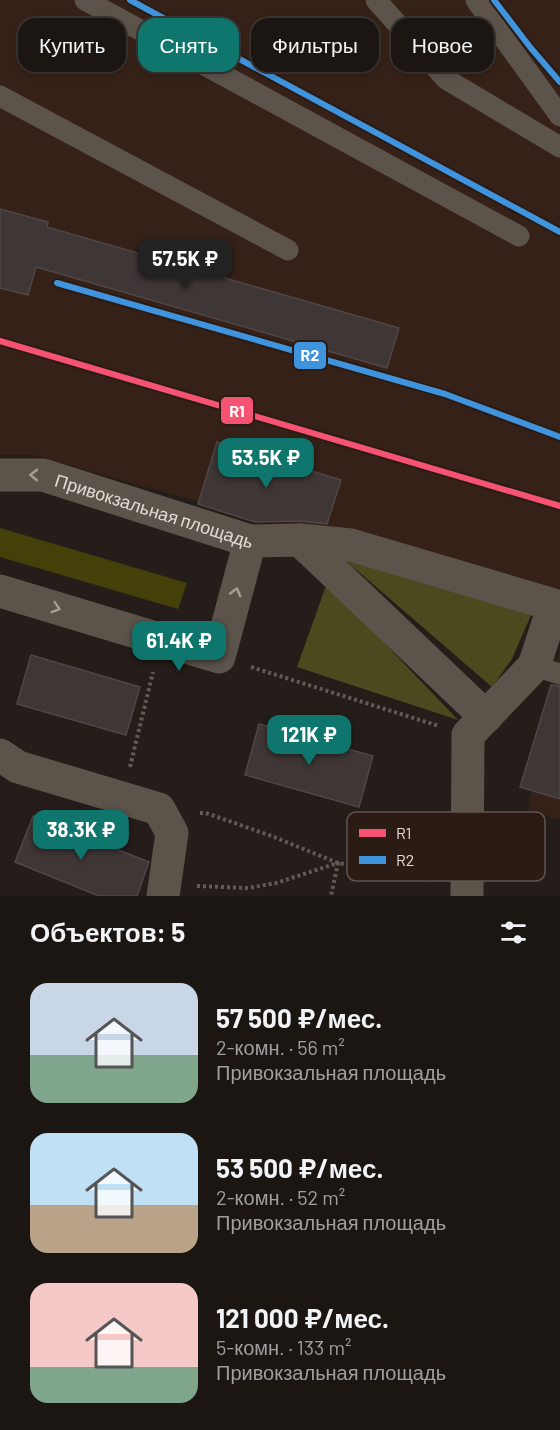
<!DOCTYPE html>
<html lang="ru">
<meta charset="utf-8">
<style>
body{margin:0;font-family:Barlow,sans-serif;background:#292321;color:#f1f3f6;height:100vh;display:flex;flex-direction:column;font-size:22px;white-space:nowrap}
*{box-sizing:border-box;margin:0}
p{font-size:20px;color:#a09fa0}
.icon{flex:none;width:33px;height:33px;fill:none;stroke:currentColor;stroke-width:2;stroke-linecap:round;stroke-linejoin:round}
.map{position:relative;height:896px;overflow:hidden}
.sheet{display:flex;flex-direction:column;background:#1c1613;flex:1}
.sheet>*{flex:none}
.banner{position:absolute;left:18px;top:18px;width:525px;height:54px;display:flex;gap:12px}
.price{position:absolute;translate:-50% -51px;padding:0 14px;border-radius:12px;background:#0f766e;color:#fff;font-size:20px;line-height:39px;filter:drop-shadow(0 2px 3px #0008)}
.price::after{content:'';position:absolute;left:50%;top:36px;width:18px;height:14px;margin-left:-9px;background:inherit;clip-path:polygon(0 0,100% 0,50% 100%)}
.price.active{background:#222;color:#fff}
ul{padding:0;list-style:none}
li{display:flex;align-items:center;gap:18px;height:150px;padding:0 30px}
li span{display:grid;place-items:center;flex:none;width:168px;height:120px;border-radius:18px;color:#555}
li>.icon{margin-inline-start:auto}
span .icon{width:72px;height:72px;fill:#fffc;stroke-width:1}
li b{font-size:26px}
h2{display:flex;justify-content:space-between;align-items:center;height:72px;padding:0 30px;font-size:26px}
.pill{padding:0 21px;border-radius:18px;background:#1c1613;box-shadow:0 3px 9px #0003,0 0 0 2px #3a3533;font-size:21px;line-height:54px}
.pill.active{background:#0f766e;color:#fff}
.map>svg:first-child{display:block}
</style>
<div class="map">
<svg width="560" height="896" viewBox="0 0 560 896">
<rect width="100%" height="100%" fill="#251d19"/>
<g fill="#352118">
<polygon points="0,0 560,0 560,604 33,455 0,455"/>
<polygon points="560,647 560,820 528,809"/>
</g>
<polygon fill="#43400a" points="0,528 187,583 178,609 0,557"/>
<g fill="#4c491e">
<polygon points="345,560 531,615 512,659 492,687"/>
<polygon points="327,583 458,720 297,667"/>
</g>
<g fill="#3f3736" stroke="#4f4746" stroke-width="1.5">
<polygon points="0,209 48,222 47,227 399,328 387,368 36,267 28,295 0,288"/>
<polygon points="217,442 341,480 327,524 300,521 255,522 198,504"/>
<polygon points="31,655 140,687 126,735 17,704"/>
<polygon points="551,685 560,686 560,799 520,787"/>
<polygon points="259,724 373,756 359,807 245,775"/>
<polygon points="33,816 149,862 137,896 99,896 15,862"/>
</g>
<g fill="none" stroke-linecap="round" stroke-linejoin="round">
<g stroke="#615b54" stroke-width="4" stroke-dasharray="3 3" stroke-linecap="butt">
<polyline points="251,667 439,726"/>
<polyline points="130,767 153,672"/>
<polyline points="200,813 206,813 274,837 338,863 434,880"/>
<polyline points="197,886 248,888 276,883 338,863 331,896"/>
</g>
<g stroke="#5c544b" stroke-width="21">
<polyline points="85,0 519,236"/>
<polyline points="376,0 446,79 560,147"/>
<polyline points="476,0 560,116"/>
<polyline points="0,96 288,250"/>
<polyline points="534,666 560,674"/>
</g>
<g stroke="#5c544b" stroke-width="33">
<path id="s1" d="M0,475H43L250,541L300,540L351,545L554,605L534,666L468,735L467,896"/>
<polyline points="300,540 486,717"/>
<polyline points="0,591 219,657 250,541"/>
<polyline points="0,755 18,767 159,809 172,833 163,896"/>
</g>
<g stroke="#2a1b14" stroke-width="10">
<polyline id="rail-1" points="0,341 560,506"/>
</g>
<g stroke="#2a1b14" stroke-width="10">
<g id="rail-2">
<polyline points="130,0 560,232"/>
<polyline points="494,0 530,47 560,82"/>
<polyline points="57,283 445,394 560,437"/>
</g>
</g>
<use href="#rail-1" stroke="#f65372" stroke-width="6"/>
<use href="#rail-2" stroke="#4094de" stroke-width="6"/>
</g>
<defs><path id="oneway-chevron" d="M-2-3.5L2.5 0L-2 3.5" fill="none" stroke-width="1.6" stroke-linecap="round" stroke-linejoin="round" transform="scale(1.5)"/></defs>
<g stroke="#a79e97">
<use href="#oneway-chevron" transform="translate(34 475) rotate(-179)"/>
<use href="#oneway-chevron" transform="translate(236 592) rotate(-75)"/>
<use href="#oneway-chevron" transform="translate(56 608) rotate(17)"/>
</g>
<g text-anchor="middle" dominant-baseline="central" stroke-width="4.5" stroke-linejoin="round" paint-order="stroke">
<g font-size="18" fill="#e4dad5" stroke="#2a1b14">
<text stroke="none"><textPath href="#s1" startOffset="160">Привокзальная площадь</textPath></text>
</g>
</g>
<rect x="347" y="812" width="198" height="69" rx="9" fill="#2a1b14" stroke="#62544e" stroke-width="1.5"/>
<rect x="359" y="829" width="27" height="8" fill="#f65372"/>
<rect x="359" y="856" width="27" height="8" fill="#4094de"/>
<g font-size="16" fill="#e4dad5">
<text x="396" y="839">R1</text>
<text x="396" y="866">R2</text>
</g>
<g stroke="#2a1b14" stroke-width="2">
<rect x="293" y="341" width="34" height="29" rx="6" fill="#4094de"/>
<rect x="220" y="396" width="34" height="29" rx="6" fill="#f65372"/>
</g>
<g font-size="16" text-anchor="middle" font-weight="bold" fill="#fff">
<text x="310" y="361">R2</text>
<text x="237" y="417">R1</text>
</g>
</svg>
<b class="price active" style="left:185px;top:290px">57.5K ₽</b>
<b class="price" style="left:266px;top:489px">53.5K ₽</b>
<b class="price" style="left:179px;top:672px">61.4K ₽</b>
<b class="price" style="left:309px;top:766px">121K ₽</b>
<b class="price" style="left:81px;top:861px">38.3K ₽</b>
<div class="banner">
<a class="pill">Купить</a>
<a class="pill active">Снять</a>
<a class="pill">Фильтры</a>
<a class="pill">Новое</a>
</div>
</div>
<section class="sheet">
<h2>Объектов: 5<svg class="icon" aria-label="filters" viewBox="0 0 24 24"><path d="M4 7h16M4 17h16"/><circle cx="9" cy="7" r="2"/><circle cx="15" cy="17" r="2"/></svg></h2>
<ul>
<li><span style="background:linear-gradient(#c9d6e8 60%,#7fa58c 0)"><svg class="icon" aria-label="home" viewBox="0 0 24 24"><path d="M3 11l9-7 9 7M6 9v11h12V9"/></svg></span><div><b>57 500 ₽/мес.</b><p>2-комн. · 56 m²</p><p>Привокзальная площадь</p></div></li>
<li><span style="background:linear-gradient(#bfe0f5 60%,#b9a48a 0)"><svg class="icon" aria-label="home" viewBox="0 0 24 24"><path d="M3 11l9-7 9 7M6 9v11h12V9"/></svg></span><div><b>53 500 ₽/мес.</b><p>2-комн. · 52 m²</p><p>Привокзальная площадь</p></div></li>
<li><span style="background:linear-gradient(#f6c9c9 70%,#7fa58c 0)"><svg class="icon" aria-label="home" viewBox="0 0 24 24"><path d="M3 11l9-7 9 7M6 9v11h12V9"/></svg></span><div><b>121 000 ₽/мес.</b><p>5-комн. · 133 m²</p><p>Привокзальная площадь</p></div></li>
</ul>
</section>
